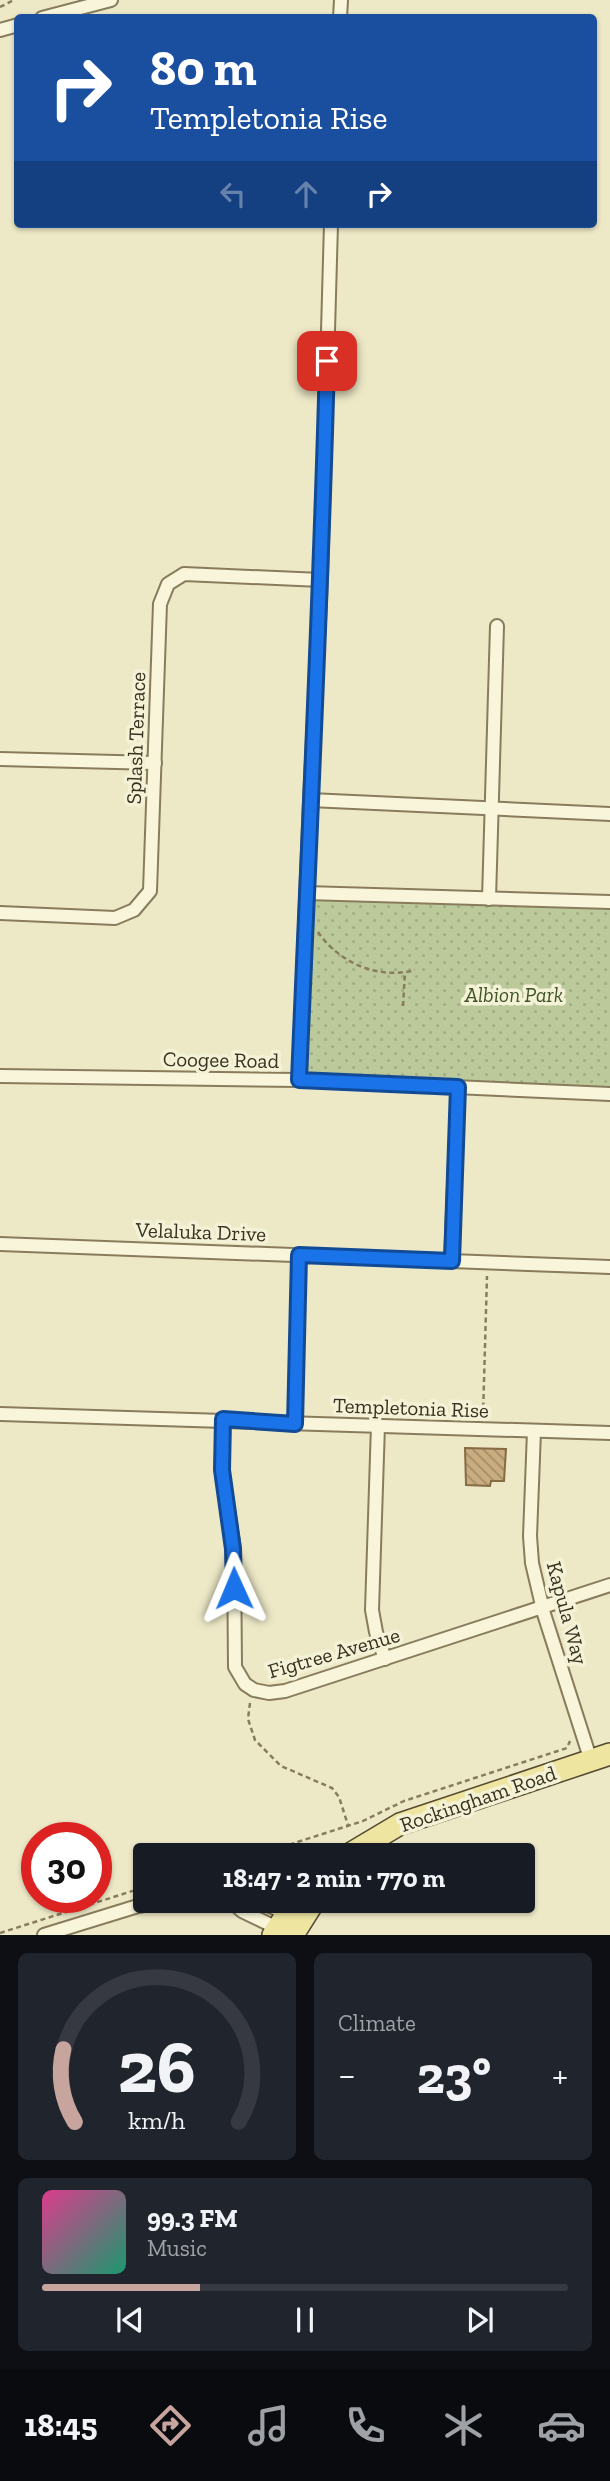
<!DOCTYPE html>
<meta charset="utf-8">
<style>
:root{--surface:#171b24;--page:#20242c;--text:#f1f3f6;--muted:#9ea1a6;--line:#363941;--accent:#c7a49d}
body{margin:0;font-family:"Zilla Slab",serif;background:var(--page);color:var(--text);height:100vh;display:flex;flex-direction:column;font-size:26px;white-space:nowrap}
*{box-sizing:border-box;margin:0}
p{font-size:23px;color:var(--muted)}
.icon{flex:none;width:38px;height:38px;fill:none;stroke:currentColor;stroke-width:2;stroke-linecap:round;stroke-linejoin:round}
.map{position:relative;height:1935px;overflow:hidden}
.details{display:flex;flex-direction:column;gap:18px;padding:18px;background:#0d0f14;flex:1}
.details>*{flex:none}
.hud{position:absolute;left:14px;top:14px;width:583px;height:214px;border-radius:7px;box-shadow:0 2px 5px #0004;background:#1a4fa0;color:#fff;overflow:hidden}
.speed{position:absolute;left:21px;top:1822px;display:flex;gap:14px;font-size:35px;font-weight:700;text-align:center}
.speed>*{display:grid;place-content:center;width:91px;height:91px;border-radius:50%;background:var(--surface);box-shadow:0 2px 5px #0004;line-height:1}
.speed .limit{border:10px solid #d22;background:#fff;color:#111}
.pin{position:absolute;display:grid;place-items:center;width:60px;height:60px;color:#fff;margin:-30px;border-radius:14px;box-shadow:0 4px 10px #0006}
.me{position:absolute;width:77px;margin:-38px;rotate:359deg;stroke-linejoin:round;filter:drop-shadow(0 0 5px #0008)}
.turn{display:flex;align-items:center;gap:24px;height:147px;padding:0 21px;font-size:32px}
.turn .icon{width:91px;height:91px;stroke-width:2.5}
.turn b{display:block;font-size:49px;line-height:60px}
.lanes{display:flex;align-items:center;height:66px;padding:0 21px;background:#0003;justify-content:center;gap:35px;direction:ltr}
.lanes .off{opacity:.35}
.big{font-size:52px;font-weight:800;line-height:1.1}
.details .card{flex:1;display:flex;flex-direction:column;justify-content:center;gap:10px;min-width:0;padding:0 24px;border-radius:10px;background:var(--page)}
.details .dial{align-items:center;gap:0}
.dial svg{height:182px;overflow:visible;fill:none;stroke:var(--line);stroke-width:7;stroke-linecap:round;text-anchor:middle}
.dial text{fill:var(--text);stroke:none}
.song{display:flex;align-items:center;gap:21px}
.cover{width:84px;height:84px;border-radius:10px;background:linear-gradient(135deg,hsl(330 70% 55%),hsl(160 70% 35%))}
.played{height:7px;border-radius:4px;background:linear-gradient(90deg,var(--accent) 30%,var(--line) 30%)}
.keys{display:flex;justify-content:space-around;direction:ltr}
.heat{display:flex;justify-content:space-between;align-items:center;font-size:38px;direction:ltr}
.details .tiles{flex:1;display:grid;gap:18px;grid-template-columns:1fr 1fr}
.card:last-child{grid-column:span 2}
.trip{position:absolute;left:133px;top:1843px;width:402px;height:70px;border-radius:7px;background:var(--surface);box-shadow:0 2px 5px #0004;font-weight:800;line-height:70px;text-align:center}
.dock{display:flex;height:112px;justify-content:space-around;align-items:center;background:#090b0e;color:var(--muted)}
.dock .icon{width:49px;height:49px}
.dock .current{color:var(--accent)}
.dock b{font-size:32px;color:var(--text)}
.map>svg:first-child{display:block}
</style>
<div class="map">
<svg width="610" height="1935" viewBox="0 0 610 1935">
<defs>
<pattern id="park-dots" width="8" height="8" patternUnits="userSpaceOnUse" patternTransform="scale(1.75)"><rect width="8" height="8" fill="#bcca9b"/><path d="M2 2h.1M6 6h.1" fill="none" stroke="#a2ae85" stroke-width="1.8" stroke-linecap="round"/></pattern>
<pattern id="building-back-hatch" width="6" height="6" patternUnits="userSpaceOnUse" patternTransform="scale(1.75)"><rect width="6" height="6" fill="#c9ac7f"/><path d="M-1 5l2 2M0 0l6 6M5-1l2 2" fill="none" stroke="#a48d68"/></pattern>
</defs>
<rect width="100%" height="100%" fill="#ede9c7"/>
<!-- park -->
<path fill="url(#park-dots)" d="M306,893L610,902V1094L299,1080Z"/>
<!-- building -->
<path fill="url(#building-back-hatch)" stroke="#866b44" stroke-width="2" d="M465,1448L506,1449L504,1481H491L490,1486L466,1485Z"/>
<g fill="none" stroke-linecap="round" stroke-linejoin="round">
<defs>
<g id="minor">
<path d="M42,18L111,0"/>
<path d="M340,18L341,0"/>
<path d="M0,30L18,25"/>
<path d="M0,759L155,763"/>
<path d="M310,800L610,814"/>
<path d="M306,893L610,902"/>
<path d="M489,899L497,626"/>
<path d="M0,913L115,918L134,910L150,891L160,604L168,584L184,574L321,580"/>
<path d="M0,1076L299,1080L610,1094"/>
<path d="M299,1080L310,800L321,580L331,224"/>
<path d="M0,1244L610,1267"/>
<path d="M451,1261L458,1087"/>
<path d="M0,1414L610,1433"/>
<path d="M223,1419L222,1470L234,1549L235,1667L245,1684L254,1690L269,1693L285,1691L610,1585"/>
<path d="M295,1424L299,1255"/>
<path d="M378,1425L372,1610L376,1632L385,1659"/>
<path d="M534,1431L530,1536L532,1563L544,1614L591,1761"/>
<path d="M229,1900L242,1911L283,1931"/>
<path d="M257,1900L292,1916"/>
<path d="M44,1935L138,1906L173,1900"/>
</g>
<g id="primary">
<path d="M348,1855L400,1824L610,1754"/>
<path d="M273,1935L296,1900"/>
<path d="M293,1935L315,1900"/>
</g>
</defs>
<!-- minor casing -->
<use href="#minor" stroke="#887c5d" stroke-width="16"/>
<!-- primary casing -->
<use href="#primary" stroke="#564931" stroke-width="24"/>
<!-- path -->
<g stroke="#887c5d" stroke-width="2.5" stroke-dasharray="5 3.5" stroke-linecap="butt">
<path d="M0,7L14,0"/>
<path d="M318,932C339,963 379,980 415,970"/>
<path d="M403,1006L405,972"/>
<path d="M483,1416L487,1276"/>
<path d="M250,1703L248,1719L255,1740L281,1766L332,1788L339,1797L348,1825"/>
<path d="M257,1855L363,1821L404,1801L567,1748L570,1741"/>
<path d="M0,1933L145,1887"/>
</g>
<!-- minor -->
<use href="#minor" stroke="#f8f5da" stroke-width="12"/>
<!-- primary -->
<use href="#primary" stroke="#eee5a1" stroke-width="21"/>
</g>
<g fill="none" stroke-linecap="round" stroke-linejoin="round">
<defs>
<path id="route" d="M234,1588L233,1549L222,1470L223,1419L295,1424L299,1255L452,1261L458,1087L299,1080C309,840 321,601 327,361"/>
</defs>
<!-- route casing -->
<use href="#route" stroke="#114b97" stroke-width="18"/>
<!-- route -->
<use href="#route" stroke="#1a73e8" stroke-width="12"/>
</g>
<g text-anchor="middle" stroke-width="7" stroke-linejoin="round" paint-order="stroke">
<!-- street labels -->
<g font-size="21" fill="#393120" stroke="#f4f2d6">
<text transform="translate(136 738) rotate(-88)" y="7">Splash Terrace</text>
<text transform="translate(221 1060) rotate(1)" y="7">Coogee Road</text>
<text transform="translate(201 1232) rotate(2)" y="7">Velaluka Drive</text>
<text transform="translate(411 1408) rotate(2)" y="7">Templetonia Rise</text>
<text transform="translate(567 1613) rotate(75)" y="7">Kapula Way</text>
<text transform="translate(334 1653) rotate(-16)" y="7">Figtree Avenue</text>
<text transform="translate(478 1799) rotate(-19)" y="7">Rockingham Road</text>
</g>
<!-- park labels -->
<g font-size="21" font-style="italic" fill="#405428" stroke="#f4f2d6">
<text x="514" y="1002">Albion Park</text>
</g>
</g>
</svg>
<div class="speed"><div class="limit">30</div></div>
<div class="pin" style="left:327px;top:361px;background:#d93025"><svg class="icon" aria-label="arrive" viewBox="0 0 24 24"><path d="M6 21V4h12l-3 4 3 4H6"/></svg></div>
<svg class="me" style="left:234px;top:1588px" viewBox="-20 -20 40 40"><path d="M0-17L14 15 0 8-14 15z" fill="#1a73e8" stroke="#fff" stroke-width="4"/></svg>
<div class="trip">18:47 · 2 min · 770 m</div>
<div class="hud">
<div class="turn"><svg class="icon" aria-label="right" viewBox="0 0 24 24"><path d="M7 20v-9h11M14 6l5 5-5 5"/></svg><div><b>80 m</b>Templetonia Rise</div></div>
<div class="lanes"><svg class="icon off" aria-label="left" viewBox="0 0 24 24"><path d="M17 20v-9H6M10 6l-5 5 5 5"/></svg><svg class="icon off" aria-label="ahead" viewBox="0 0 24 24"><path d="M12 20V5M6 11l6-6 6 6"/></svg><svg class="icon" aria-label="right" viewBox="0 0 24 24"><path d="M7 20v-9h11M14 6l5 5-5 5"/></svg></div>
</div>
</div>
<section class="details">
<div class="tiles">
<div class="card dial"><svg viewBox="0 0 100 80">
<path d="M14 69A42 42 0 1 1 86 69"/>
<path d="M14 69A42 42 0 0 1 9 37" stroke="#c7a49d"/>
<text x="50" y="56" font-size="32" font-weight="700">26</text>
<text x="50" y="72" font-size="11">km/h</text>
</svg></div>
<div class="card"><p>Climate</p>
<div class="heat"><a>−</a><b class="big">23°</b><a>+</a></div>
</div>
<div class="card">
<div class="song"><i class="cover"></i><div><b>99.3 FM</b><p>Music</p></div></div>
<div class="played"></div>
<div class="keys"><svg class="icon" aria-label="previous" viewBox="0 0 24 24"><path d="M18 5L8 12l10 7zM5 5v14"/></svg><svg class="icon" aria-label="pause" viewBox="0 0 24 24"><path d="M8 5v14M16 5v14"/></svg><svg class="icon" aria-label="next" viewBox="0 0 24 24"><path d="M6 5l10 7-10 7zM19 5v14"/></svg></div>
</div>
</div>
</section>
<nav class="dock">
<b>18:45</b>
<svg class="icon current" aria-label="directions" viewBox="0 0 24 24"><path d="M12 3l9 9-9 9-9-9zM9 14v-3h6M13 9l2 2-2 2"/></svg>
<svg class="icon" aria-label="music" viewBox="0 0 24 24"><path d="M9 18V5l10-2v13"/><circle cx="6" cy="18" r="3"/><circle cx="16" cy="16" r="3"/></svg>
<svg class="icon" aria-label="phone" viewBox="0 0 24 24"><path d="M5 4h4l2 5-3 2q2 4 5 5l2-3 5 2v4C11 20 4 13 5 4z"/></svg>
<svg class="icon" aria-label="climate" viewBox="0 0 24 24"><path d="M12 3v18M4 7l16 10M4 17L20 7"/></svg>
<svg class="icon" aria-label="car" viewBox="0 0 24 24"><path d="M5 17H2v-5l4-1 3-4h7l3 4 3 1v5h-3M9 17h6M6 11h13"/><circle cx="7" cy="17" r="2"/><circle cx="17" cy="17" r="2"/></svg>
</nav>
